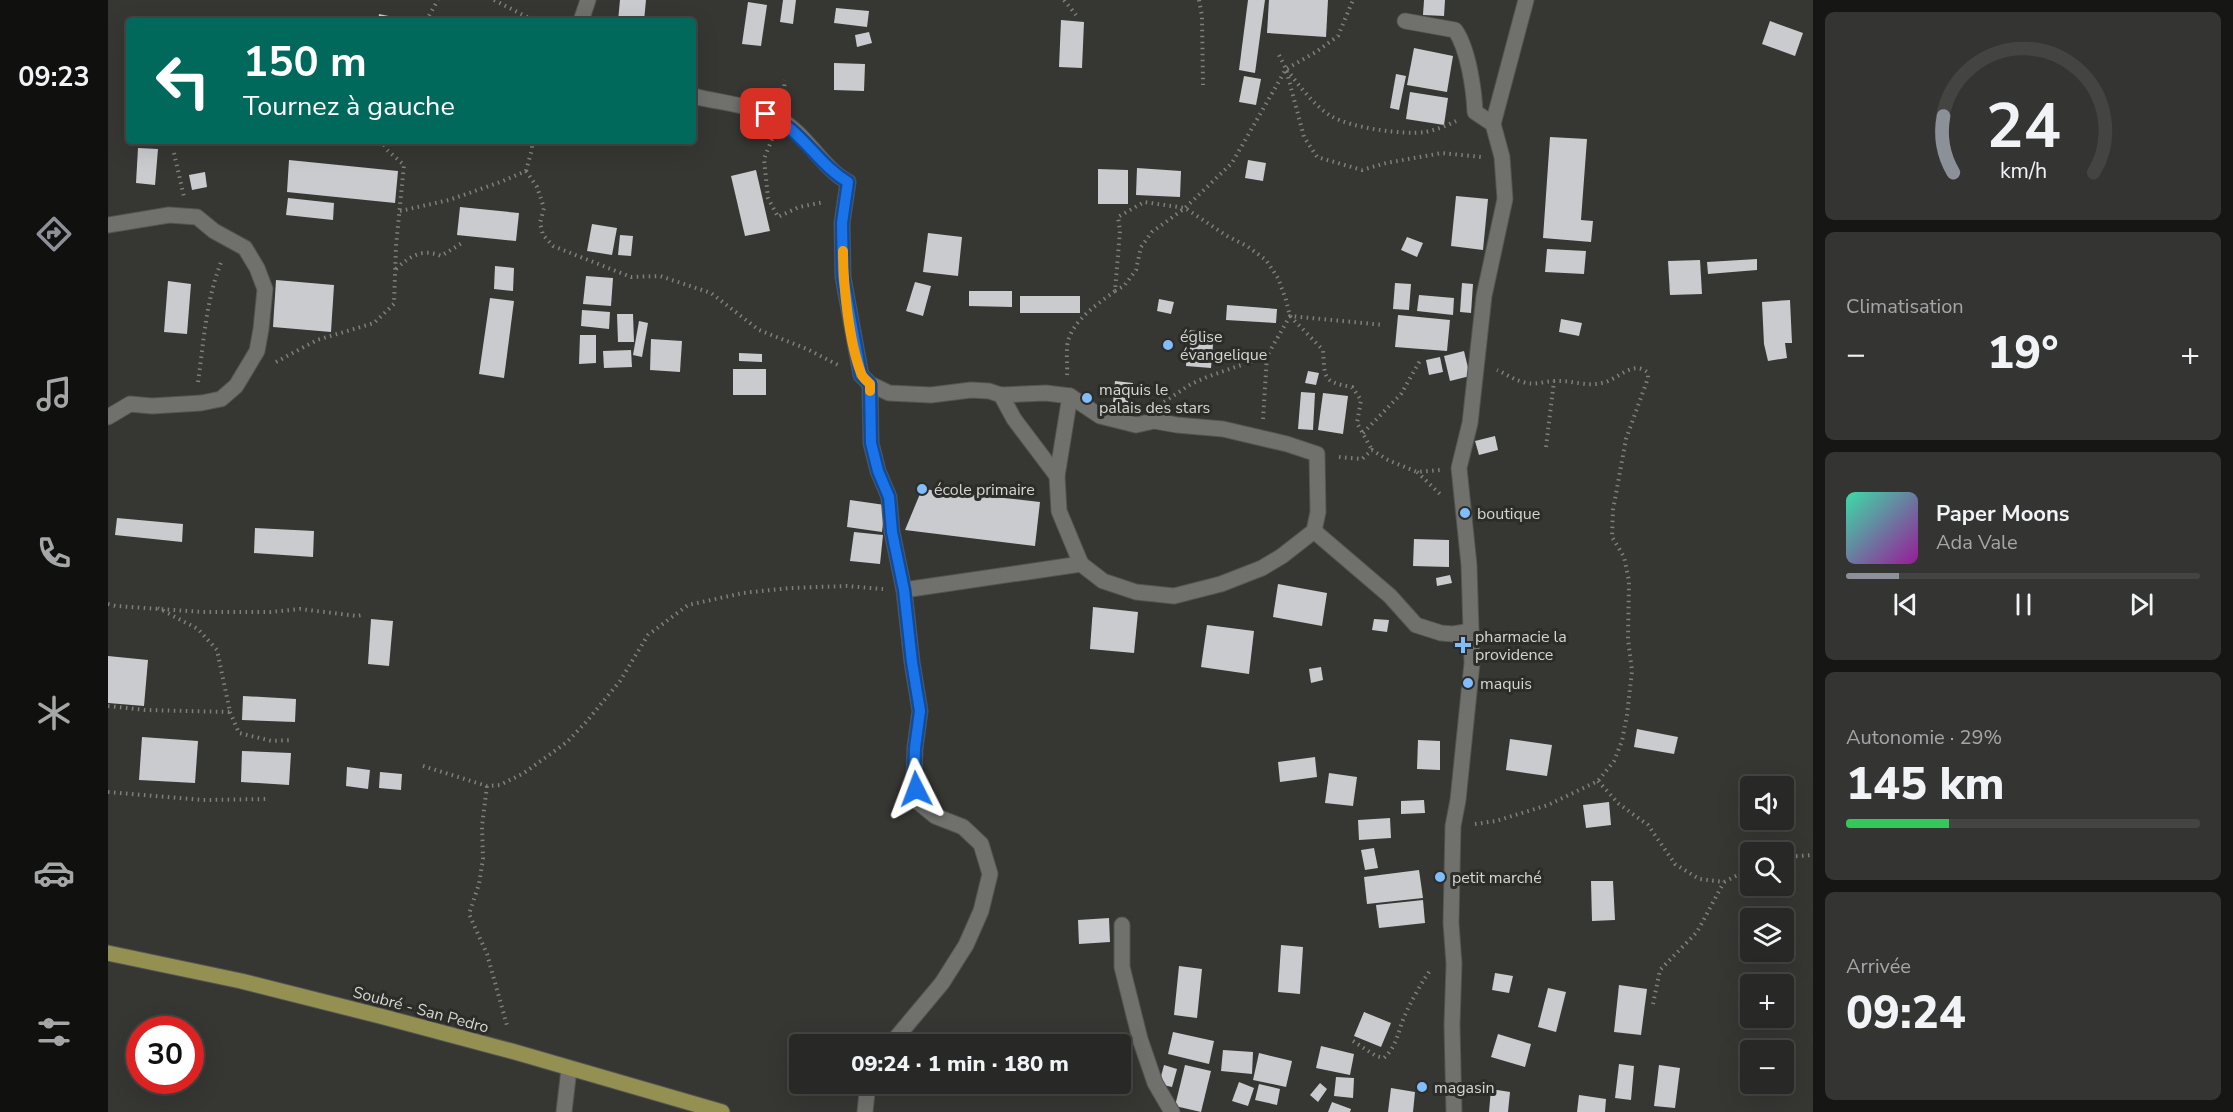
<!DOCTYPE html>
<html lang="fr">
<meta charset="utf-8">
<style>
:root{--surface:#282826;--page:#343432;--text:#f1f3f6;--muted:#a5a6a7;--line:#444443;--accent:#8c9099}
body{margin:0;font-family:"Nunito Sans",sans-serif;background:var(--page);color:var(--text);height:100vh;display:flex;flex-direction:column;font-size:22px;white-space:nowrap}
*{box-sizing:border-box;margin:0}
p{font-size:20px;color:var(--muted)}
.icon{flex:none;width:33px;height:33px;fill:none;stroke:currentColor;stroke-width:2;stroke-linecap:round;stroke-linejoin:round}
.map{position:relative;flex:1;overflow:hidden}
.side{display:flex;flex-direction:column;gap:12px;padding:12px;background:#161615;width:420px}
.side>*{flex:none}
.top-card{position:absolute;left:18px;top:18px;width:570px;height:126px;border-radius:6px;box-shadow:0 6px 24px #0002,0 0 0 2px var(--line);background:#00695c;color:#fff;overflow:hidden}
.tools{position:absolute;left:1632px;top:776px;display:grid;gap:12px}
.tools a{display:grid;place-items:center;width:54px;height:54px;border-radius:6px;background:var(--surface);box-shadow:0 6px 24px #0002,0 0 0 2px var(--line);font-size:30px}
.speed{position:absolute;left:18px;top:1016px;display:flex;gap:12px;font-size:30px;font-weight:700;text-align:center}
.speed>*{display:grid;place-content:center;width:78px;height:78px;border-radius:50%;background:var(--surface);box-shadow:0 6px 24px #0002,0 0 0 2px var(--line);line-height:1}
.speed .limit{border:9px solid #d22;background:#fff;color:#111}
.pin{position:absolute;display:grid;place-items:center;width:51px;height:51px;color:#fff;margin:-26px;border-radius:12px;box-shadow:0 3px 9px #0006}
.me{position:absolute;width:66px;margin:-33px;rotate:357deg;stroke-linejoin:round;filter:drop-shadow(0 0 4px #0008)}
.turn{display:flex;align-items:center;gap:21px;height:126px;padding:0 18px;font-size:27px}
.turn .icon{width:78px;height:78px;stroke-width:2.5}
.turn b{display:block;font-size:42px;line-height:51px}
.big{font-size:45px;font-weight:800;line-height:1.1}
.side .widget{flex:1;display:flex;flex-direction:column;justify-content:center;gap:9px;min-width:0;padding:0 21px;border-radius:9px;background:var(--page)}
.side .dial{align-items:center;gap:0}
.dial svg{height:156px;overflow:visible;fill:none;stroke:var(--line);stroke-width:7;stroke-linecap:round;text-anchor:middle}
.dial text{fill:var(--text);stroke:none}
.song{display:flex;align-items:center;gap:18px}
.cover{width:72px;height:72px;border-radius:9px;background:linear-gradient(135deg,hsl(160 70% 55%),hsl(300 70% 35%))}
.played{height:6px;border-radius:3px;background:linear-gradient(90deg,var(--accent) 15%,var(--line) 15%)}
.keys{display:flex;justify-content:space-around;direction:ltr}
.heat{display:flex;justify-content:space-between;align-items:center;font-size:33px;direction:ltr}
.charge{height:9px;border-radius:4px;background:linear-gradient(90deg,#34c759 29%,var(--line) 0)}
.trip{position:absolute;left:681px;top:1034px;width:342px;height:60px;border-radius:6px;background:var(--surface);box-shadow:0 6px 24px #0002,0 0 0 2px var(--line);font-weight:800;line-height:60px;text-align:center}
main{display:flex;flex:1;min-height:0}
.menu{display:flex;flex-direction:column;width:108px;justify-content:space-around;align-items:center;background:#10100f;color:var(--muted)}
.menu .icon{width:42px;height:42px}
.menu .current{color:var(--accent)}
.menu b{font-size:27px;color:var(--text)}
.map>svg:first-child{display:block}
</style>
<main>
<nav class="menu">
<b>09:23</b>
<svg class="icon current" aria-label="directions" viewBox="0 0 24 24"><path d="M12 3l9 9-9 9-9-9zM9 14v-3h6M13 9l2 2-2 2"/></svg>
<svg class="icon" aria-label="music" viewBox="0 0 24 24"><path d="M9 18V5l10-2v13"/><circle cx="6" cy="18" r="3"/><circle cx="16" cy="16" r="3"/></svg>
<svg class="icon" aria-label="phone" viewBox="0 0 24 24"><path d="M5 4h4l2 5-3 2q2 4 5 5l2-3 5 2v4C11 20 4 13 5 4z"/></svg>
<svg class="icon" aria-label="climate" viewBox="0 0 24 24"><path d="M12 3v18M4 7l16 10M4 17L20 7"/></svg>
<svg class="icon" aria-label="car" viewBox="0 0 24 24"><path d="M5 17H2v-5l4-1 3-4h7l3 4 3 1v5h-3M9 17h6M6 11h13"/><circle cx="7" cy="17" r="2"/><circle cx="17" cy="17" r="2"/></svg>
<svg class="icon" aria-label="filters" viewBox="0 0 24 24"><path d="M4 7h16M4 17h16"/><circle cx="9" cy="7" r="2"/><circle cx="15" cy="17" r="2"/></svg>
</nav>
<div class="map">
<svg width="1705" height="1112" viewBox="0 0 1705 1112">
<rect width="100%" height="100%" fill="#363633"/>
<!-- building -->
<g fill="#c9cbce">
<path d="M512,0H538L536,21H510Z"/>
<path d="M675,0H688L685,24L672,22Z"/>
<path d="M1140,0H1157L1147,73L1131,70Z"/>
<path d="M1161,0H1220L1218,37L1159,33Z"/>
<path d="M1316,0H1337L1336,16L1315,15Z"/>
<path d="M640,2L659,5L653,46L634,44Z"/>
<path d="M728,8L761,11L759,27L726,23Z"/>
<path d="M271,14L295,19V21H270Z"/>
<path d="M953,20L976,22L974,68L951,67Z"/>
<path d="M1662,21L1695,33L1687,56L1654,44Z"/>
<path d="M761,32L764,43L749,47L747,35Z"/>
<path d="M1306,48L1345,56L1339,92L1299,85Z"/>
<path d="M726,63L757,64L756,91L726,90Z"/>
<path d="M1288,74L1298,76L1291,110L1282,108Z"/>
<path d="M1136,76L1153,79L1148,105L1131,102Z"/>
<path d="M1302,92L1340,98L1336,125L1298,119Z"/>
<path d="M1442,137L1479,139L1473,220L1485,221L1483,242L1435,238Z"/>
<path d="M30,148L50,149L47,185L28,183Z"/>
<path d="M181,160L290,171L287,203L179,192Z"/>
<path d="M1140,160L1158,163L1155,181L1137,178Z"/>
<path d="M1029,168L1073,171L1072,197L1028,195Z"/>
<path d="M990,169L1020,170V204H990Z"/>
<path d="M648,170L662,231L637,236L623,176Z"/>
<path d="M97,172L99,187L84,190L81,175Z"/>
<path d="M1348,196L1380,199L1375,250L1343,246Z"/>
<path d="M180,198L226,203L225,220L178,215Z"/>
<path d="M352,207L411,213L408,241L349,235Z"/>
<path d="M484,224L509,228L504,255L479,251Z"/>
<path d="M820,233L854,237L850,276L815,272Z"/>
<path d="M512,235L525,236L523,256L510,255Z"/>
<path d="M1299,237L1315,243L1309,257L1293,250Z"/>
<path d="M1439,249L1478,251L1476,274L1437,272Z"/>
<path d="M1649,259V270L1600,274L1599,262Z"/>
<path d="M1592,260L1594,294L1562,295L1560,261Z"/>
<path d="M387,266L406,268L405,291L386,289Z"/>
<path d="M478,276L505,278L503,306L475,304Z"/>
<path d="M168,280L226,285L223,332L165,327Z"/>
<path d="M60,281L83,284L79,334L56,332Z"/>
<path d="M807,282L823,286L815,316L798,311Z"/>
<path d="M1287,283L1303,284L1301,310L1285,309Z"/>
<path d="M1354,283L1365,284L1363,313L1352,312Z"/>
<path d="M861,291H904V307L861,306Z"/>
<path d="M1311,295L1346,298L1345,315L1309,311Z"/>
<rect x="912" y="296" width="60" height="17"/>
<path d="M382,298L406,301L396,378L371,374Z"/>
<path d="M1051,299L1066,302L1063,314L1049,311Z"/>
<path d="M1682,300L1684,343H1677L1679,358L1660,361L1656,344L1654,302Z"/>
<path d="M1119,305L1169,309L1168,323L1118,320Z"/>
<path d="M474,310L502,312L501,329L473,326Z"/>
<path d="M509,314H525L526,342H510Z"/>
<path d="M1290,315L1342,320L1339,351L1287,347Z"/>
<path d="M1453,319L1474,323L1471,336L1451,332Z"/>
<path d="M531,321L540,323L534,357L525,355Z"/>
<path d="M1080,330L1106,333L1103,368L1078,366Z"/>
<path d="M472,335H488V363L471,364Z"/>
<path d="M543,339L574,341L572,372L542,370Z"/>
<path d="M523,350L524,367L496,368L495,351Z"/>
<path d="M1356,351L1362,376L1342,381L1336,356Z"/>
<path d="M631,353L654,354V362L631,361Z"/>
<path d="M1332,357L1335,372L1321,375L1318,360Z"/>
<rect x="625" y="369" width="33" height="26"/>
<path d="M1200,371L1211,373L1208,385L1197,383Z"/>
<path d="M1007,381L1025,383L1023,404L1005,402Z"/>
<path d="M1193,392L1207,393L1205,430L1190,429Z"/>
<path d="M1215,393L1240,396L1235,434L1210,430Z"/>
<path d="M1006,406L1023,408L1022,417L1005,416Z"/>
<path d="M1387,436L1390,450L1371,455L1367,441Z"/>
<path d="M814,489L932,502L927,546L797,530Z"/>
<path d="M742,500L777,505L774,532L739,527Z"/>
<path d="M9,518L75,524L74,542L7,535Z"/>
<path d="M147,528L206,531L205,557L146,553Z"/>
<path d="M746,532L775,535L772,564L742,561Z"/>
<path d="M1306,539L1341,540V567L1305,566Z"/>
<path d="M1342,575L1344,583L1329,586L1328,578Z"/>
<path d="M1170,584L1219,593L1214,626L1165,617Z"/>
<path d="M985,607L1030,612L1026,653L982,649Z"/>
<path d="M263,619L285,621L281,666L260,664Z"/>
<path d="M1266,619L1281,620L1279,632L1264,630Z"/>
<path d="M1099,625L1146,631L1141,674L1093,667Z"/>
<path d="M0,656L40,660L36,706L0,703Z"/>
<path d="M1213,667L1215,680L1203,683L1201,669Z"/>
<path d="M135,696L188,699L187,722L134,720Z"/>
<path d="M1529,729L1570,737L1566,754L1526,747Z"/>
<path d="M34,737L90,741L87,783L31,780Z"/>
<path d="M1402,739L1444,745L1439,776L1398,770Z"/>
<path d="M1310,740L1332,741V770L1309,769Z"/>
<path d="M134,751L183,753L181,785L133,782Z"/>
<path d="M1207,757L1209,777L1172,782L1170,762Z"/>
<path d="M239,767L262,770L260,789L238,786Z"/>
<path d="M272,772L294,774L293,790L271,788Z"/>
<path d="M1221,773L1249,777L1245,806L1217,803Z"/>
<path d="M1316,800L1317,813L1293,814V801Z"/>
<path d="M1501,802L1503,825L1478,828L1475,805Z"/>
<path d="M1282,818L1283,838L1251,840L1250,820Z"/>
<path d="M1266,848L1270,868L1257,870L1253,850Z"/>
<path d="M1311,870L1315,898L1259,904L1256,877Z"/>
<path d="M1483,881H1505L1507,920L1484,921Z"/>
<path d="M1315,900L1317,923L1271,928L1268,905Z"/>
<path d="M1001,918L1002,942L971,944L970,920Z"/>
<path d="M1173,945L1195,947L1192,994L1170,992Z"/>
<path d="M1071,966L1094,969L1089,1018L1066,1015Z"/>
<path d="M1387,973L1405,976L1401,993L1384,990Z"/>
<path d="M1511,985L1539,989L1533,1035L1506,1032Z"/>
<path d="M1440,988L1458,992L1448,1032L1430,1027Z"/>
<path d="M1256,1012L1283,1023L1273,1047L1246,1036Z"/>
<path d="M1065,1032L1106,1041L1101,1064L1060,1054Z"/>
<path d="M1390,1034L1423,1044L1417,1067L1383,1057Z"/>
<path d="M1213,1046L1246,1054L1242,1075L1208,1068Z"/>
<path d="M1115,1050L1145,1052L1144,1074L1113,1071Z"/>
<path d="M1151,1053L1184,1061L1178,1087L1145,1080Z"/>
<path d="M1511,1064L1526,1066L1523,1100L1507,1098Z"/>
<path d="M1056,1065L1069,1069L1064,1087L1051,1084Z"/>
<path d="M1077,1065L1103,1071L1093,1112L1067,1106Z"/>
<path d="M1551,1065L1572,1068L1567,1108L1546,1106Z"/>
<path d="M1228,1077L1246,1078L1245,1098L1226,1096Z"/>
<path d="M1131,1082L1146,1088L1140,1106L1124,1101Z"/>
<path d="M1212,1083L1219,1089L1210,1102L1202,1095Z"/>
<path d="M1151,1084L1172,1089L1169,1105L1147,1100Z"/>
<path d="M1283,1088L1307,1092L1305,1112H1280Z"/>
<path d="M1383,1089L1402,1092L1400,1112H1381Z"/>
<path d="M1471,1095L1498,1099L1497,1112H1469Z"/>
<path d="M1224,1102L1243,1109L1242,1112H1220Z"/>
</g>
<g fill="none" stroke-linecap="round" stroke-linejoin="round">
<defs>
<g id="minor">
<path d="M473,21L480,0"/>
<path d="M1297,21L1347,30C1360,48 1366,89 1367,112L1385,124"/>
<path d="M585,96C613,103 645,105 671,119C699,134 713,167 740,182L734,223L735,277L753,375L762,384L781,393L823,395L863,390L881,391L893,395L938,393L962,396L992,416L1028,425L1046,421L1069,425L1115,429L1179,444L1209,454L1210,512L1206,531L1174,556L1154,568L1113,584L1066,596L1028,592L995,581L973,564"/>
<path d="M0,225L61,215L89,217L106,231L137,248L149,268L157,289L153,329L149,351L128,386L113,399L93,403L44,406L22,404L0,417"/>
<path d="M762,384L763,443L770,471L781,497L784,532L796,590L804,662L812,711L807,748L806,776L810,802L827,816L855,827L873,844L882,874L873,911L858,945L834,983L783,1044"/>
<path d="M893,395L906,419L949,476"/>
<path d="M1206,531L1282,596L1308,625L1333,633L1345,634L1363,631"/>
<path d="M796,590L973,564L951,511L949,476L962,396"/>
<path d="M1014,925V967L1032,1039L1047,1083L1064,1112"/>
<path d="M456,1112L461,1069"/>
<path d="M757,1112L760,1083"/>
<path d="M1346,1112L1344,1025L1346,964L1343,923L1345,826L1350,800L1364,663L1361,565L1351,468L1362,423L1376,296L1397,199L1394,157L1385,124L1418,0"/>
</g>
<path id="primary" d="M0,953L133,981L272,1016L407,1052L614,1112"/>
</defs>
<!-- minor casing -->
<use href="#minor" stroke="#545452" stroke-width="17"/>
<!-- primary casing -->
<use href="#primary" stroke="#545452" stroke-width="17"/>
<!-- path -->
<g stroke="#7f7f7c" stroke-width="4" stroke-dasharray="1.5 4.5" stroke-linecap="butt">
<path d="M386,0L427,21"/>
<path d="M956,0L968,15"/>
<path d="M1091,0L1094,16L1095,85"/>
<path d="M318,21L330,0"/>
<path d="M1171,55L1178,69L1196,137L1209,157L1254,170L1278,163L1334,153L1373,157"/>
<path d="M1179,70C1192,86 1205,105 1223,116C1243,128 1295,135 1317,132C1328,130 1338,126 1348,121"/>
<path d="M675,98L677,80"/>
<path d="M664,139L656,159L660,198L670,217L691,207L716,202"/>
<path d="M66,153L76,197"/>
<path d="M418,171L429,187L436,208L432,223L435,235L445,246L523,277L552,276L603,293L651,330L699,349L730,365"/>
<path d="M418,171L424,149V141"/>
<path d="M292,211L341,200L395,181L418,171"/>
<path d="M288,269C302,256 314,248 333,256L354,243"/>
<path d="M1007,291L1016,286L1028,270L1033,247L1044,232L1077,208L1124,163L1178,69L1208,52L1230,36L1245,0"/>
<path d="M168,362L209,340L266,323L286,304L288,246L296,165L279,150L274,141"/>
<path d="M959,375C960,364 957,348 961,338C968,318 991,303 1007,291L1012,231L1010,217L1036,202L1077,208L1119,236L1139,246L1158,260L1170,278L1178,300L1182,316L1215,350C1217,378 1214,382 1244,387L1253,400L1249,423L1264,450"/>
<path d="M90,382C96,340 98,299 114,260"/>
<path d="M1056,402L1083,384L1099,377L1159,356"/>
<path d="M1155,419L1159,356L1182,316L1276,325"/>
<path d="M1255,433L1293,394L1313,359"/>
<path d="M1438,447L1446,381"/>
<path d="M1231,457L1254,459L1264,450L1280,460L1309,472L1332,470"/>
<path d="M1309,472L1332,494"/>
<path d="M0,604L8,606L95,612H163L192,609L249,616L254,615"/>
<path d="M0,706L37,710L122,712L109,650L90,629L50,608"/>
<path d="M122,712L131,733L164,741L185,740"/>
<path d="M315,766L379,786L392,785L416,773L459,742L479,721L512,681L540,635L580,605L635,593L682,588L738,586L775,589"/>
<path d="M1490,781L1511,804L1540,825L1567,864L1591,879L1616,882L1642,869"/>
<path d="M379,786L374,826L375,859L371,884L361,914L379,954L400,1029"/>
<path d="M0,792L95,800L161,799"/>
<path d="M1367,824L1388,821L1440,805L1490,781L1506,761L1514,741L1519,715L1524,671L1520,639L1521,581L1516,557L1504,537L1505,510L1518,439L1540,378V373C1525,359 1510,380 1494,383C1479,387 1463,380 1447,381C1436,381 1427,386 1415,382C1406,380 1398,374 1389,370"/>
<path d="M1676,857L1705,855"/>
<path d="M1545,1004L1552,970L1589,932L1616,882"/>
<path d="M1245,1041L1268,1056L1276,1058C1290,1045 1290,1030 1297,1015C1302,1003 1315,980 1323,969"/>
</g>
<!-- minor -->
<use href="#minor" stroke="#70706d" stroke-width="15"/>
<!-- primary -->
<use href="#primary" stroke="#939052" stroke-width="15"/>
</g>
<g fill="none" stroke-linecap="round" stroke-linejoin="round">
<defs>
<path id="route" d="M658,114C693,128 709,164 740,182L734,223L735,277L753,375L762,384L763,443L770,471L781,497L784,532L796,590L804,662L812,711L807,748L806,776L808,789"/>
</defs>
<!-- route casing -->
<use href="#route" stroke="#114b97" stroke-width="15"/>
<!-- route -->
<use href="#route" stroke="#1a73e8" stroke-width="10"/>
<!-- slow -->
<path stroke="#f59e0b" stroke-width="10" d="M735,251C735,284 741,342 753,373C754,377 758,380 762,384V391"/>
</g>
<!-- markers -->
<g fill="#80bdfa" stroke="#2c2c29" stroke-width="2">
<circle cx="1060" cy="345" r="6"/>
<circle cx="979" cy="398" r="6"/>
<circle cx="814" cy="489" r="6"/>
<circle cx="1357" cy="513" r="6"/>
<path d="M1352 636h6v6h6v6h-6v6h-6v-6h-6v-6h6z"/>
<circle cx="1360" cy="683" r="6"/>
<circle cx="1332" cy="877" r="6"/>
<circle cx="1314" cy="1087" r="6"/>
</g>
<g text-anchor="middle" stroke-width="6" stroke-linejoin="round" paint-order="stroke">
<!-- poi labels -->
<g font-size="16" fill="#d5d5d3" stroke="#2c2c29" text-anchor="start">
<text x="1072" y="342">église<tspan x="1072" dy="18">évangelique</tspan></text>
<text x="991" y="395">maquis le<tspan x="991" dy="18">palais des stars</tspan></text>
<text x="826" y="495">école primaire</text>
<text x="1369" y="519">boutique</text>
<text x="1367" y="642">pharmacie la<tspan x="1367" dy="18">providence</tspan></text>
<text x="1372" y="689">maquis</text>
<text x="1344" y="883">petit marché</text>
<text x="1326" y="1093">magasin</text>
</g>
<!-- street labels -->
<g font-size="16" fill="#d5d5d3" stroke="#2c2c29">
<text transform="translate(313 1009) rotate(15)" y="6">Soubré - San Pedro</text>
</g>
</g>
</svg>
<div class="tools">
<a><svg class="icon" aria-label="sound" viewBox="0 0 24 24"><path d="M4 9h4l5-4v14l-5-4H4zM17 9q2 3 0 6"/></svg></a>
<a><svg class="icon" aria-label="search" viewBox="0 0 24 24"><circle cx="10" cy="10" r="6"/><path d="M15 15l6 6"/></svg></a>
<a><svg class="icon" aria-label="layers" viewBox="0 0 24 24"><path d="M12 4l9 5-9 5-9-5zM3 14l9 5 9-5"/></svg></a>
<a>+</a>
<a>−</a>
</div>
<div class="speed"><div class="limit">30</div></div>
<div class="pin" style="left:658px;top:114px;background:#d93025"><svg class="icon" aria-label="arrive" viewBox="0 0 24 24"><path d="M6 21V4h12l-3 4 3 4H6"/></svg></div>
<svg class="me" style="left:808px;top:789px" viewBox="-20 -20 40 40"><path d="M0-17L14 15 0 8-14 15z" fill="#1a73e8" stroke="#fff" stroke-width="4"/></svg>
<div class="trip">09:24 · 1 min · 180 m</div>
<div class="top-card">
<div class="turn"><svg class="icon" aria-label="left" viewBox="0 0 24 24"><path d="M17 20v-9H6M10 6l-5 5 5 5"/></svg><div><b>150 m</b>Tournez à gauche</div></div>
</div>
</div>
<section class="side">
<div class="widget dial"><svg viewBox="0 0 100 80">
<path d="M14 69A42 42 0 1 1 86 69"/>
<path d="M14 69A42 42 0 0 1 9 40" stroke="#8c9099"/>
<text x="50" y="56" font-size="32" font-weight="700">24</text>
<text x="50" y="72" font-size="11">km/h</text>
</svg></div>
<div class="widget"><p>Climatisation</p>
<div class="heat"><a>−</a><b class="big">19°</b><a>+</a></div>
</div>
<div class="widget">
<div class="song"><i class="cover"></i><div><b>Paper Moons</b><p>Ada Vale</p></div></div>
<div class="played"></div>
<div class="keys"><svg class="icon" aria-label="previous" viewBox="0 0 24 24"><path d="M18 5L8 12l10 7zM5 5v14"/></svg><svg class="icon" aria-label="pause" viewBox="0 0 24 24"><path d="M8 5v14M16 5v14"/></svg><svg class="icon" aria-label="next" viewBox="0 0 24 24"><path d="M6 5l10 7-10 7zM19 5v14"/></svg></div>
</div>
<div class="widget"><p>Autonomie · 29%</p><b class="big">145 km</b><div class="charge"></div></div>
<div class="widget"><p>Arrivée</p><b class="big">09:24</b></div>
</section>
</main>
